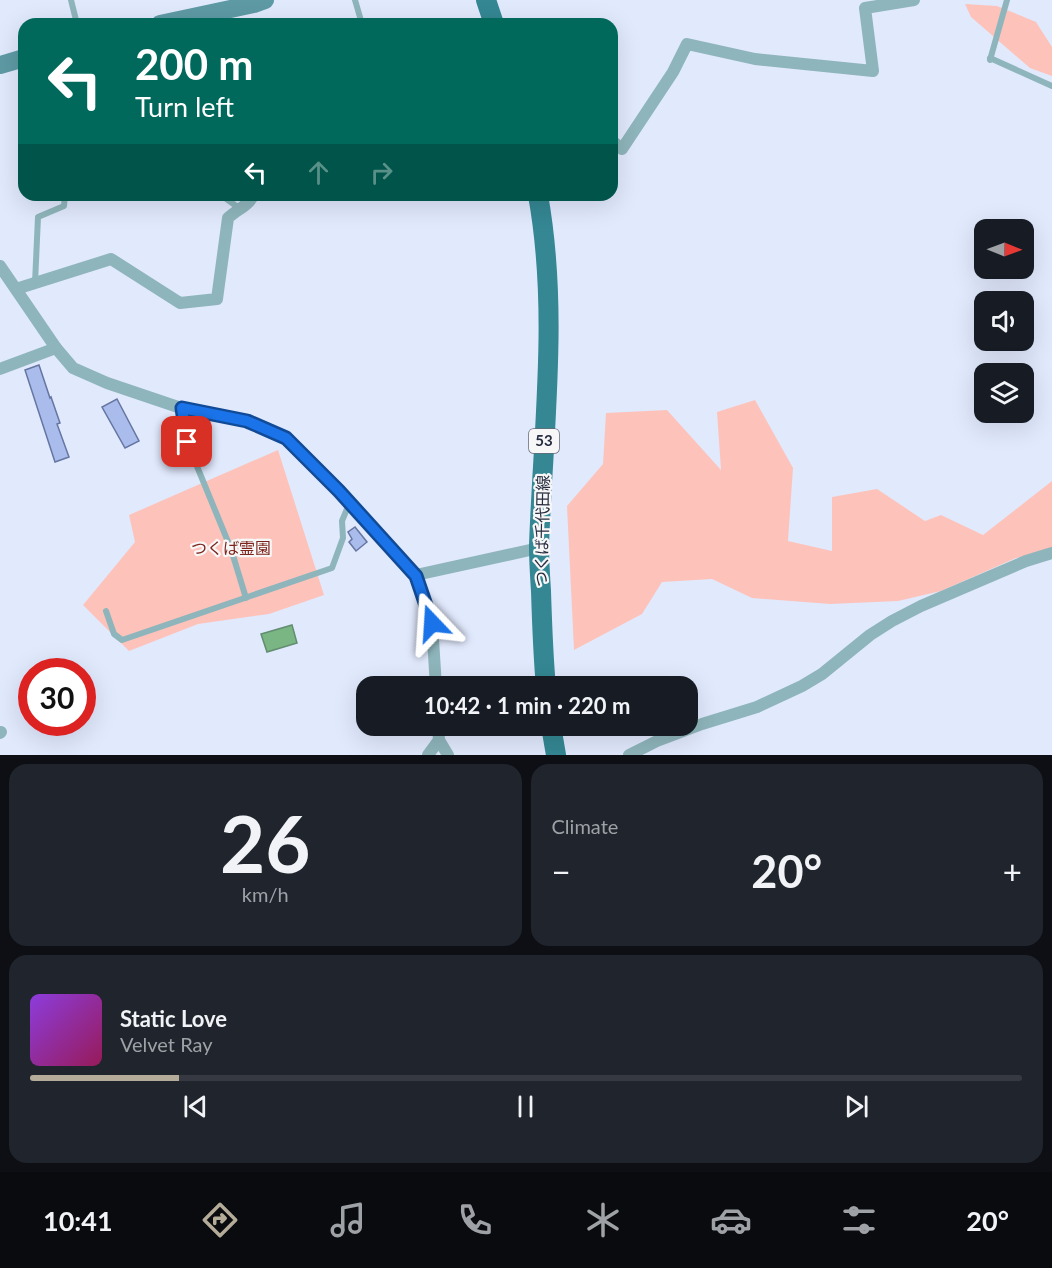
<!DOCTYPE html>
<meta charset="utf-8">
<style>
:root{--surface:#171b24;--page:#20242c;--text:#f1f3f6;--muted:#9ea1a6;--line:#363941;--accent:#b4ac98}
body{margin:0;font-family:Lato,"Noto Sans JP",sans-serif;background:var(--page);color:var(--text);height:100vh;display:flex;flex-direction:column;font-size:22px;white-space:nowrap}
*{box-sizing:border-box;margin:0}
p{font-size:20px;color:var(--muted)}
.icon{flex:none;width:33px;height:33px;fill:none;stroke:currentColor;stroke-width:2;stroke-linecap:round;stroke-linejoin:round}
.map{position:relative;height:755px;overflow:hidden}
.side{display:flex;flex-direction:column;gap:9px;padding:9px;background:#0d0f14;flex:1}
.side>*{flex:none}
.guide{position:absolute;left:18px;top:18px;width:600px;height:183px;border-radius:18px;box-shadow:0 6px 24px #0002;background:#00695c;color:#fff;overflow:hidden}
.needle{width:39px;rotate:91deg}
.buttons{position:absolute;left:974px;top:219px;display:grid;gap:12px}
.buttons a{display:grid;place-items:center;width:60px;height:60px;border-radius:12px;background:var(--surface);box-shadow:0 6px 24px #0002;font-size:30px}
.speed{position:absolute;left:18px;top:658px;display:flex;gap:12px;font-size:30px;font-weight:700;text-align:center}
.speed>*{display:grid;place-content:center;width:78px;height:78px;border-radius:50%;background:var(--surface);box-shadow:0 6px 24px #0002;line-height:1}
.speed .limit{border:9px solid #d22;background:#fff;color:#111}
.pin{position:absolute;display:grid;place-items:center;width:51px;height:51px;color:#fff;margin:-26px;border-radius:12px;box-shadow:0 3px 9px #0006}
.me{position:absolute;width:66px;margin:-33px;rotate:340deg;stroke-linejoin:round;filter:drop-shadow(0 0 4px #0008)}
.turn{display:flex;align-items:center;gap:21px;height:126px;padding:0 18px;font-size:27px}
.turn .icon{width:78px;height:78px;stroke-width:2.5}
.turn b{display:block;font-size:42px;line-height:51px}
.lanes{display:flex;align-items:center;height:57px;padding:0 18px;background:#0003;justify-content:center;gap:30px;direction:ltr}
.lanes .off{opacity:.35}
.big{font-size:45px;font-weight:700;line-height:1.1}
.side .card{flex:1;display:flex;flex-direction:column;justify-content:center;gap:9px;min-width:0;padding:0 21px;border-radius:18px;background:var(--page)}
.side .dial{align-items:center;gap:0}
.dial b{font-size:78px;line-height:1}
.song{display:flex;align-items:center;gap:18px}
.cover{width:72px;height:72px;border-radius:9px;background:linear-gradient(135deg,hsl(270 70% 55%),hsl(330 70% 35%))}
.played{height:6px;border-radius:3px;background:linear-gradient(90deg,var(--accent) 15%,var(--line) 15%)}
.keys{display:flex;justify-content:space-around;direction:ltr}
.heat{display:flex;justify-content:space-between;align-items:center;font-size:33px;direction:ltr}
.side .tiles{flex:1;display:grid;gap:9px;grid-template-columns:1fr 1fr}
.card:last-child{grid-column:span 2}
.trip{position:absolute;left:356px;top:676px;width:342px;height:60px;border-radius:18px;background:var(--surface);box-shadow:0 6px 24px #0002;font-weight:700;line-height:60px;text-align:center}
.tab-bar{display:flex;height:96px;justify-content:space-around;align-items:center;background:#090b0e;color:var(--muted)}
.tab-bar .icon{width:42px;height:42px}
.tab-bar .active{color:var(--accent)}
.tab-bar b{font-size:27px;color:var(--text)}
.map>svg:first-child{display:block}
</style>
<div class="map">
<svg width="1052" height="755" viewBox="0 0 1052 755">
<rect width="100%" height="100%" fill="#e1e9fd"/>
<!-- green -->
<g fill="#fdc3ba">
<path d="M965,4L997,6L1036,22L1052,47V76L1030,68L971,17Z"/>
<path d="M755,400L793,468L788,541L832,551V497L877,489L925,521L941,515L983,535L1052,481V551L1016,558L941,591L898,601L830,604L752,598L712,579L662,582L642,614L574,650L567,506L603,464L606,413L667,410L721,470L717,412Z"/>
<path d="M278,450L324,595L269,614L198,624L129,651L83,605L135,542L129,515Z"/>
</g>
<!-- water -->
<path fill="#7ab684" stroke="#618d70" stroke-width="1.5" d="M292,625L297,643L267,652L261,634Z"/>
<!-- building -->
<g fill="#aabcec" stroke="#6676a2" stroke-width="1.5">
<path d="M39,365L50,398L51,397L60,423L57,424L69,457L55,462L25,370Z"/>
<path d="M117,399L139,441L125,448L102,407Z"/>
<path d="M176,421L181,442L169,445L164,424Z"/>
<path d="M355,527L367,542L356,551L349,542L352,539L348,532Z"/>
</g>
<g fill="none" stroke-linecap="round" stroke-linejoin="round">
<!-- service -->
<g stroke="#8eb5bb" stroke-width="6">
<path d="M71,0L77,24"/>
<path d="M355,0L362,24"/>
<path d="M990,58L1052,86"/>
<path d="M990,60L1007,0"/>
<path d="M221,195L239,208"/>
<path d="M35,283L38,217L64,206L65,195"/>
<path d="M182,409L187,442L231,549L246,598"/>
<path d="M106,611L114,634L122,640L332,568L343,538L342,521L349,504"/>
</g>
<!-- minor -->
<g stroke="#8eb5bb" stroke-width="12">
<path d="M612,141L622,149L673,72L687,44L755,59L873,71L865,8L914,0"/>
<path d="M0,266L56,348L73,368L107,383L181,408L247,421L286,438L339,491L416,575L432,623L436,687"/>
<path d="M16,289L111,259L180,303L217,299L228,218C236,210 250,205 253,195"/>
<path d="M0,369L56,348"/>
<path d="M416,575L539,548"/>
<path d="M438,726L439,740L448,755"/>
<path d="M0,733L1,732"/>
<path d="M428,755L439,740"/>
<path d="M629,755L657,741L702,724L757,707L802,686L822,674L870,635L892,621L921,606L1026,561L1052,553"/>
</g>
<!-- secondary -->
<g stroke="#5e9aa4" stroke-width="18">
<path d="M160,24L254,4L265,0"/>
<path d="M0,65L24,58"/>
</g>
<!-- primary -->
<g stroke="#348793" stroke-width="20">
<path d="M486,0L494,24"/>
<path d="M538,195C559,311 543,429 539,546C539,561 540,576 541,591C542,623 543,655 546,687"/>
<path d="M551,726L556,755"/>
</g>
</g>
<g fill="none" stroke-linecap="round" stroke-linejoin="round">
<defs>
<path id="route" d="M187,442L182,408L247,421L286,438L339,491L416,576L432,623"/>
</defs>
<!-- route casing -->
<use href="#route" stroke="#114b97" stroke-width="15"/>
<!-- route -->
<use href="#route" stroke="#1a73e8" stroke-width="10"/>
</g>
<g text-anchor="middle" stroke-width="4.5" stroke-linejoin="round" paint-order="stroke">
<!-- shield labels -->
<rect fill="#f7f7f7" stroke="#656a77" stroke-width="1.5" x="529" y="429" width="30" height="24" rx="4.5"/>
<g font-size="15" font-weight="bold" fill="#272d40">
<text x="544" y="446">53</text>
</g>
<!-- street labels -->
<g font-size="16" fill="#272d40" stroke="#f7f7f7">
<text transform="translate(542 531) rotate(-89)" y="6">つくば千代田線</text>
</g>
<!-- park labels -->
<g font-size="16" fill="#7d241c" stroke="#f7f7f7">
<text x="231" y="554">つくば霊園</text>
</g>
</g>
</svg>
<div class="buttons">
<a><svg class="needle" viewBox="-14 -14 28 28"><path d="M0-13l5 13h-10z" fill="#e53935"/><path d="M0 13l5-13h-10z" fill="#9ea1a6"/></svg></a>
<a><svg class="icon" aria-label="sound" viewBox="0 0 24 24"><path d="M4 9h4l5-4v14l-5-4H4zM17 9q2 3 0 6"/></svg></a>
<a><svg class="icon" aria-label="layers" viewBox="0 0 24 24"><path d="M12 4l9 5-9 5-9-5zM3 14l9 5 9-5"/></svg></a>
</div>
<div class="speed"><div class="limit">30</div></div>
<div class="pin" style="left:187px;top:442px;background:#d93025"><svg class="icon" aria-label="arrive" viewBox="0 0 24 24"><path d="M6 21V4h12l-3 4 3 4H6"/></svg></div>
<svg class="me" style="left:432px;top:623px" viewBox="-20 -20 40 40"><path d="M0-17L14 15 0 8-14 15z" fill="#1a73e8" stroke="#fff" stroke-width="4"/></svg>
<div class="trip">10:42 · 1 min · 220 m</div>
<div class="guide">
<div class="turn"><svg class="icon" aria-label="left" viewBox="0 0 24 24"><path d="M17 20v-9H6M10 6l-5 5 5 5"/></svg><div><b>200 m</b>Turn left</div></div>
<div class="lanes"><svg class="icon" aria-label="left" viewBox="0 0 24 24"><path d="M17 20v-9H6M10 6l-5 5 5 5"/></svg><svg class="icon off" aria-label="ahead" viewBox="0 0 24 24"><path d="M12 20V5M6 11l6-6 6 6"/></svg><svg class="icon off" aria-label="right" viewBox="0 0 24 24"><path d="M7 20v-9h11M14 6l5 5-5 5"/></svg></div>
</div>
</div>
<section class="side">
<div class="tiles">
<div class="card dial"><b>26</b><p>km/h</p></div>
<div class="card"><p>Climate</p>
<div class="heat"><a>−</a><b class="big">20°</b><a>+</a></div>
</div>
<div class="card">
<div class="song"><i class="cover"></i><div><b>Static Love</b><p>Velvet Ray</p></div></div>
<div class="played"></div>
<div class="keys"><svg class="icon" aria-label="previous" viewBox="0 0 24 24"><path d="M18 5L8 12l10 7zM5 5v14"/></svg><svg class="icon" aria-label="pause" viewBox="0 0 24 24"><path d="M8 5v14M16 5v14"/></svg><svg class="icon" aria-label="next" viewBox="0 0 24 24"><path d="M6 5l10 7-10 7zM19 5v14"/></svg></div>
</div>
</div>
</section>
<nav class="tab-bar">
<b>10:41</b>
<svg class="icon active" aria-label="directions" viewBox="0 0 24 24"><path d="M12 3l9 9-9 9-9-9zM9 14v-3h6M13 9l2 2-2 2"/></svg>
<svg class="icon" aria-label="music" viewBox="0 0 24 24"><path d="M9 18V5l10-2v13"/><circle cx="6" cy="18" r="3"/><circle cx="16" cy="16" r="3"/></svg>
<svg class="icon" aria-label="phone" viewBox="0 0 24 24"><path d="M5 4h4l2 5-3 2q2 4 5 5l2-3 5 2v4C11 20 4 13 5 4z"/></svg>
<svg class="icon" aria-label="climate" viewBox="0 0 24 24"><path d="M12 3v18M4 7l16 10M4 17L20 7"/></svg>
<svg class="icon" aria-label="car" viewBox="0 0 24 24"><path d="M5 17H2v-5l4-1 3-4h7l3 4 3 1v5h-3M9 17h6M6 11h13"/><circle cx="7" cy="17" r="2"/><circle cx="17" cy="17" r="2"/></svg>
<svg class="icon" aria-label="filters" viewBox="0 0 24 24"><path d="M4 7h16M4 17h16"/><circle cx="9" cy="7" r="2"/><circle cx="15" cy="17" r="2"/></svg>
<b>20°</b>
</nav>
